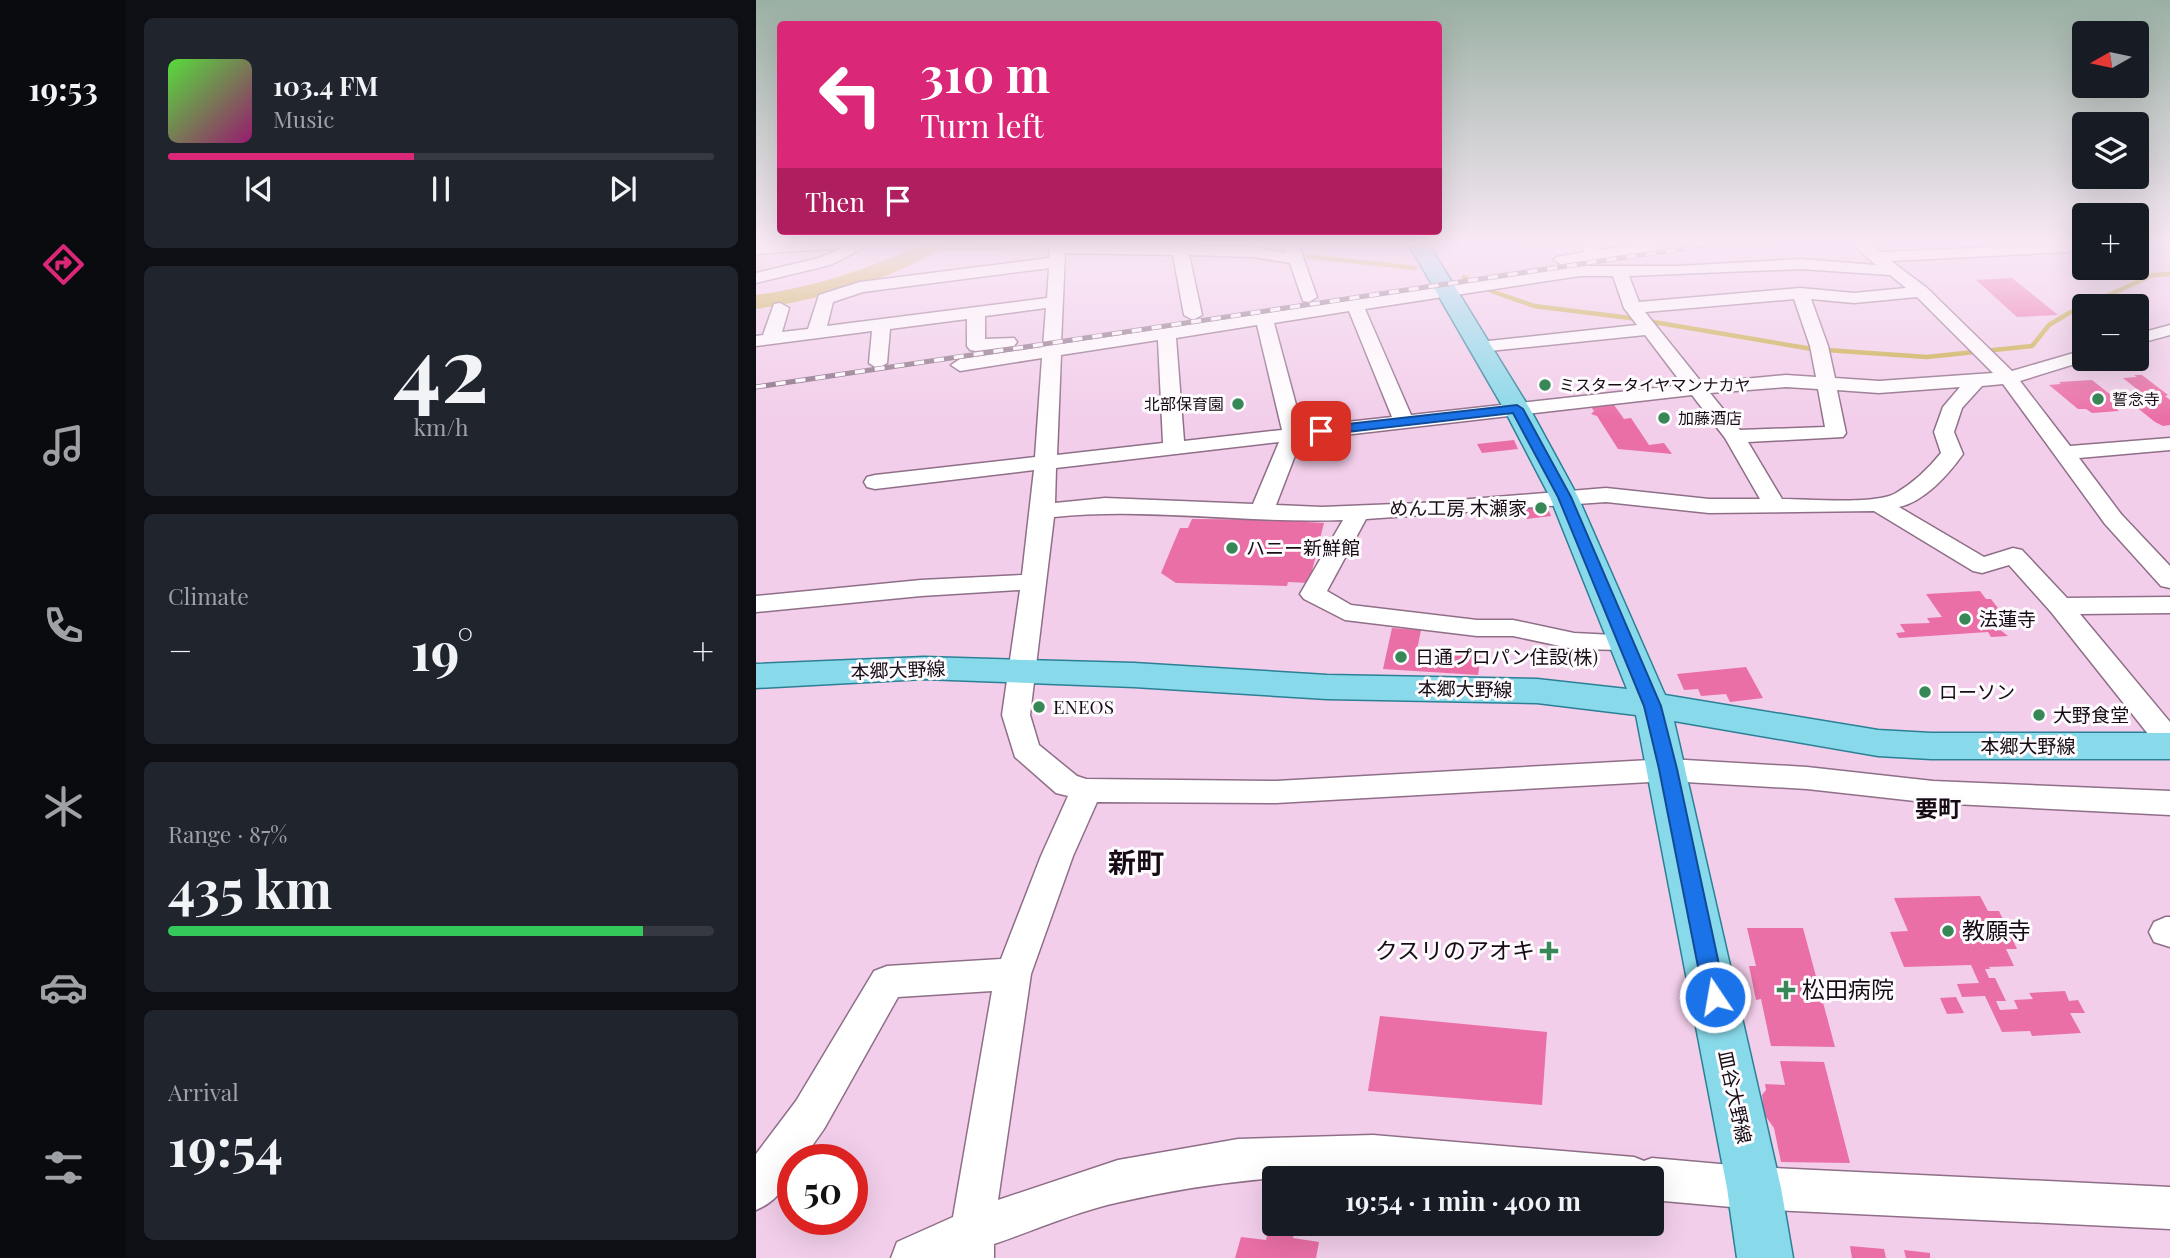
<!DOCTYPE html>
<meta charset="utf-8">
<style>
:root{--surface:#171b24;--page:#20242c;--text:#f1f3f6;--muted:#9ea1a6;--line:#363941;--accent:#db2777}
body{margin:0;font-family:"Playfair Display","Noto Sans JP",serif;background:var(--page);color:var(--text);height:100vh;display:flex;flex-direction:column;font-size:26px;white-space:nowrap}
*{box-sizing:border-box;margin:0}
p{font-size:23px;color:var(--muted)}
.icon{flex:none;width:38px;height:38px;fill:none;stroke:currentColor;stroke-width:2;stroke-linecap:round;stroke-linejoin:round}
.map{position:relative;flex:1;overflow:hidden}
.details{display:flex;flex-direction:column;gap:18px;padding:18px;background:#0d0f14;width:630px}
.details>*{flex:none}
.hud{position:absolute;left:21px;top:21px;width:665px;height:214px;border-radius:7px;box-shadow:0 7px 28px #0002;background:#db2777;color:#fff;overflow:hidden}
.needle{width:46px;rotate:261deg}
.controls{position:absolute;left:1316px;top:21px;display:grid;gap:14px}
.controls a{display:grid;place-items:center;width:77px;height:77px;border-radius:7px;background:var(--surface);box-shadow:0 7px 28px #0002;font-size:35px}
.speed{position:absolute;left:21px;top:1144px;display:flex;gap:14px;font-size:35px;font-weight:700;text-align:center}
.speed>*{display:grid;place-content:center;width:91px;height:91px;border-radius:50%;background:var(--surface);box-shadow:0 7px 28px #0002;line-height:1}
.speed .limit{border:10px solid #d22;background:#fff;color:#111}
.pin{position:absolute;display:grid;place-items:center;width:60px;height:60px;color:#fff;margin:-30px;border-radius:14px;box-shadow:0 4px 10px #0006}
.me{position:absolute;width:77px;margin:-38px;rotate:348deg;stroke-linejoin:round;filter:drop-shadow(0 0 5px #0008)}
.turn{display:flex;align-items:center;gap:24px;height:147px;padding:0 28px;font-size:32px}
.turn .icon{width:91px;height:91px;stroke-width:2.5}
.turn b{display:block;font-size:49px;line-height:60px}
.then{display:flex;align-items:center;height:66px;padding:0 28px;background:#0003;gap:14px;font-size:26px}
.big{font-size:52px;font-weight:700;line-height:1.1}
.details .widget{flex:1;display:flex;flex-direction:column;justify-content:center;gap:10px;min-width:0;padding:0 24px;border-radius:10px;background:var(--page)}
.details .dial{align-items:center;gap:0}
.dial b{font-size:91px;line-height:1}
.song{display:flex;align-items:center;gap:21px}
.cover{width:84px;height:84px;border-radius:10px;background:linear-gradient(135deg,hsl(110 70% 55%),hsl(320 70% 35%))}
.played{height:7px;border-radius:4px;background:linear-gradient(90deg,var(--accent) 45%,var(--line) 45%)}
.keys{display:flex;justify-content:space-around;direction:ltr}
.heat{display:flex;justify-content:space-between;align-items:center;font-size:38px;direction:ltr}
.charge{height:10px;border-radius:5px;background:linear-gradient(90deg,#34c759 87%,var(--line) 0)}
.trip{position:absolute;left:506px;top:1166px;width:402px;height:70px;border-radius:7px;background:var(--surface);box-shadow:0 7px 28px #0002;font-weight:700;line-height:70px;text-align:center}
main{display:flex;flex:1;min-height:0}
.dock{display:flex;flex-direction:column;width:126px;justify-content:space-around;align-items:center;background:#090b0e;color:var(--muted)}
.dock .icon{width:49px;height:49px}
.dock .current{color:var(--accent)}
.dock b{font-size:32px;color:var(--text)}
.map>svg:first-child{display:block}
</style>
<main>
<nav class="dock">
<b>19:53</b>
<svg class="icon current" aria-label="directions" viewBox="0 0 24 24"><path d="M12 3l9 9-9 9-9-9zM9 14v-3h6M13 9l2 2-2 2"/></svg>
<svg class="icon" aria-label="music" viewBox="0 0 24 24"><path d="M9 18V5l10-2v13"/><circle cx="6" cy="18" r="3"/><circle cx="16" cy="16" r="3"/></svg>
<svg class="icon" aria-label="phone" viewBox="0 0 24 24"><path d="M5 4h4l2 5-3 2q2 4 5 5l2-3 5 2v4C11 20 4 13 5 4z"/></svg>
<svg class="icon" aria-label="climate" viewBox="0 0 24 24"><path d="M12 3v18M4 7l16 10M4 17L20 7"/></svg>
<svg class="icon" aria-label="car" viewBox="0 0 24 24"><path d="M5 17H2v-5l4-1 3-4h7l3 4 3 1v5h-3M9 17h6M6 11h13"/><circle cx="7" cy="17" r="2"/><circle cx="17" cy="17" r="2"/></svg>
<svg class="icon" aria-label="filters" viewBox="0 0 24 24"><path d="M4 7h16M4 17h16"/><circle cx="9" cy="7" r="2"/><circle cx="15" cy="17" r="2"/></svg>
</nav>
<section class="details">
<div class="widget">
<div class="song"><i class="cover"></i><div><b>103.4 FM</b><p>Music</p></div></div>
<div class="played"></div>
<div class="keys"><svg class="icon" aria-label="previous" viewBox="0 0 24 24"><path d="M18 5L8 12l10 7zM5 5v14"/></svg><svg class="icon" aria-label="pause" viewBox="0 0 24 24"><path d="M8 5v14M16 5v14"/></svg><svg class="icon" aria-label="next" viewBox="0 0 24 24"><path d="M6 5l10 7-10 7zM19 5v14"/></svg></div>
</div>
<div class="widget dial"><b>42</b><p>km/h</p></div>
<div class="widget"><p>Climate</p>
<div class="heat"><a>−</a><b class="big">19°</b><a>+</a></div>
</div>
<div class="widget"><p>Range · 87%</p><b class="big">435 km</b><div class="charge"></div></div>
<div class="widget"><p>Arrival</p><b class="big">19:54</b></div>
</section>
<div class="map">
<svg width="1414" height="1258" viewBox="0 0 1414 1258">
<rect width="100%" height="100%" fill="#f2ceea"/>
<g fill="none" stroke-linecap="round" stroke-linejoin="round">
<!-- stream -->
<g stroke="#c6aa3c" stroke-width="4.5">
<path d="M170,249L301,245"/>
<path d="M539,255L659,268"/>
<path d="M708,277L738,292L778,306L874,318L1056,349L1171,357L1276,346L1293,325L1313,313L1397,275L1414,274"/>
</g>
<!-- river -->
<path fill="#c6aa3c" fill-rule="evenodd" d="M168,243H194L191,247C171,256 152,267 132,275C90,292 45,302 0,309V295C60,287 113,269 168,243Z"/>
</g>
<!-- building -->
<g fill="#ea6fa6">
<path d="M1256,278L1302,315L1261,317L1220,280Z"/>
<path d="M1378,375H1386L1412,395L1409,396L1414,400V425L1407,426L1399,422L1379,406L1358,407L1363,411L1336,413L1330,409H1322L1293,385L1305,384L1303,382L1336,380L1360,399L1406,400L1402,397L1392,398L1367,378L1381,377Z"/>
<path d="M858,405L868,419L875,418L893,445L908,443L916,454L862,449L841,416L835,414L838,411L835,407Z"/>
<path d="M758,440L762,449L726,453L721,444Z"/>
<path d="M790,503L795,516L771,519L768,514L757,515L754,506Z"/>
<path d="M436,519L551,520L550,522L568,523L553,583L532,582L531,586L420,583L405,573L424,528H432Z"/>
<path d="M1224,591L1230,599H1235L1248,616H1239L1246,626H1239L1252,636L1235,637L1232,632L1143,638L1140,633L1149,632L1144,624L1174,623L1171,618L1186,617L1170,594Z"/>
<path d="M636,628L665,630L661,650L725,654L722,675L627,669Z"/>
<path d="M990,667L1007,698L974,702L970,694L945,696L942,689L928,690L921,674Z"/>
<path d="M1224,896L1232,911H1243L1261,949H1250L1258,966L1233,967L1234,969H1229L1233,978H1239L1250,1001H1240L1244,1010L1262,1009L1258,1000L1277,999L1273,993L1309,991L1313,1001L1322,1000L1329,1013H1314L1325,1033L1276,1036L1274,1031L1246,1032L1229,996L1206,997L1201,984L1223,983L1215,965L1148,967L1134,932L1152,931L1138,898Z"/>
<path d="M991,928H1047L1079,1047L1015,1046L1005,999L1000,1000L993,966H1000Z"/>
<path d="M1200,997L1208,1013L1191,1014L1184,998Z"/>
<path d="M624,1016L791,1032L786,1105L612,1091Z"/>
<path d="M1024,1061L1068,1062L1094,1163L1025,1162L1018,1128L1008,1114L1006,1095L1010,1090L1009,1084L1029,1085Z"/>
<path d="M513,1227L539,1231L537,1238L563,1242L560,1258H479L485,1237L510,1240Z"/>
<path d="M1094,1246L1128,1249L1130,1258H1096Z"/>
<path d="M1148,1250L1174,1253V1258H1150Z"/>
</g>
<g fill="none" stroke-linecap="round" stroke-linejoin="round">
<defs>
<g id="minor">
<path d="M25,243H118L74,265L0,283V273L63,258L86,248L0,254V244Z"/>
<path d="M295,243L497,247L530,253L528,243H542L561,297L553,302L547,301L534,263L497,257L433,255L446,315L437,320L428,315L417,255L309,253L305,344L824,266H922L1045,259L1120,265L1095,243H1111L1124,252L1316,244L1319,247L1316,250L1311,252L1135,261L1171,288L1256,371L1328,350V359H1335L1264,381L1314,446L1414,438V450L1323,458L1365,514L1414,566V588L1405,586L1349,524L1247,384L1226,386L1206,408L1198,432L1207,454C1193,474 1168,502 1143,507L1228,557L1257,548L1266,550L1311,598L1414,597V613L1324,614L1414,722V752L1404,749L1295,612L1253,565L1226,573L1217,571L1118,511L953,513L850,502L610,519L571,591L595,605L721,620H757L818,633L878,636L882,642L878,648L869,650L818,649L757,636H721L589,620L548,599L544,594L587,520C490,524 394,507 298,517L274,715L283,745L321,776L330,779L520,781L912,759L1051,767L1177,781L1414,791V815L1177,803L1051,789L912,781L520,803L341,802L317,856L275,974L242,1200L362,1160L482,1139L617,1135L878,1157L888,1161L896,1158L998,1167L1414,1187V1229L998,1209L896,1200V1178H643C554,1170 452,1182 364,1202C322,1211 279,1230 238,1244V1258H135L141,1242L197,1217L236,991L142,997L68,1129L46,1160H37C37,1182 20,1202 0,1210V1154L40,1101L118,971L131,966L245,959L285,856L312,796L300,793L259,757L246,715L264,590L165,596L0,612V596L165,580L266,575L278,470L119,489L111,487L108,482L111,477L119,475L279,457L286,358L204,371L195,365L204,359L287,347L290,308L229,316V339L258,338L261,342L258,346L220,351L214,350L211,346V319L134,329L131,363L122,369L113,363L116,331L0,346V336L7,335L18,304L24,303L33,308L26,332L52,329L63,295L104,282L293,258ZM293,268L291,298L71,326L77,302L107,292ZM1045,269L1134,275L1150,288L1098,293L1044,288L883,302L873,276ZM824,276H857L868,308L881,325L723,342L714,347L723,352L889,335L927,385L655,415L609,309ZM1161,297L1237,373L1123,381L1079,378L1072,346L1055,299L1098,303ZM1038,299L1054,346L1060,377L1030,375L946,383L889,312ZM593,311L636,417L546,427L518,323ZM501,325L526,430L428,441L420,338ZM402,340L407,443L301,455L305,355ZM1030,387L1062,389L1069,427L984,430L954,393ZM1204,387L1187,407L1178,432L1185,453C1173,468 1157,483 1140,493C1120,505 1052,499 1026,499L992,442L1087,437L1090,433L1081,390L1123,393ZM936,395L969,438L1004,499H953L850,488L665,503L566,507L520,505L545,440ZM523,442L497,504L349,498L299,503L300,468Z"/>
<path d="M827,243H842L843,250L900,243L902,248L894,253L806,265L798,260L800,257L828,252Z"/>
<path d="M1414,325V335L1381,344V334Z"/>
<path d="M1410,917H1414V947L1398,942L1393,932L1398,922Z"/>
</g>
<path id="major" d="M652,243H672L774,409L822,497L909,695L1122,730L1175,733H1414V759H1175L1122,756L918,721L1025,1188L1037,1258H981L971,1188L880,715L781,703L571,699L378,687L168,679L0,688V664L168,657L378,663L571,675L781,679L871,689L794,497L748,409Z"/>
</defs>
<!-- minor casing -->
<use href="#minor" stroke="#8f6f88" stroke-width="3"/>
<!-- major casing -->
<use href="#major" stroke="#2c8095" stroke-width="3"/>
<!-- minor -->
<use href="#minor" fill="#fff" fill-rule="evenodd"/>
<!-- major -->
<use href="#major" fill="#88d9e9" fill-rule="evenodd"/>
<defs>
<path id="rail" d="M0,387L965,243"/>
</defs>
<!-- rail casing -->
<use href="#rail" stroke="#887083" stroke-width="5"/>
<!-- rail -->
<use href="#rail" stroke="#fefbfe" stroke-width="3.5" stroke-dasharray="10" stroke-linecap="butt"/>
</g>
<!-- sky -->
<linearGradient id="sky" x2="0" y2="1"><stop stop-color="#9ab0a3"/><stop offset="0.58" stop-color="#f9e9f6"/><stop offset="1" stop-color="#f9e9f6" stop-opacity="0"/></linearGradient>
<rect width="1414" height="419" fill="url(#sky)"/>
<!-- route -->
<path fill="#1a73e8" stroke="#114b97" stroke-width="2" d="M761,405L767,409L815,497L905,706L921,769L970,997L967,1004L959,1007L951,1004L948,997L903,769L888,706L802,497L757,413L565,435L558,431L565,427Z"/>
<!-- markers -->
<g fill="#388757" stroke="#fefbfe" stroke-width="2.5">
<circle cx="789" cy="385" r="7"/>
<circle cx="1342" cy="399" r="7"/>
<circle cx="482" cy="404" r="7"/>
<circle cx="908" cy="418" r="7"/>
<circle cx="785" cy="508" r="7"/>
<circle cx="476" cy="548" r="7"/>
<circle cx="1209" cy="619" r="7"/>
<circle cx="645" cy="657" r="7"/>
<circle cx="1169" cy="692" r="7"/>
<circle cx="283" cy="707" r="7"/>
<circle cx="1283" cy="715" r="7"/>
<circle cx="1192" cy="931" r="7"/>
<path d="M789.5 940.5h7v7h7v7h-7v7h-7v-7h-7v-7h7z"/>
<path d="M1026.5 979.5h7v7h7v7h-7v7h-7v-7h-7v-7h7z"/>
</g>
<g text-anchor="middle" stroke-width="6" stroke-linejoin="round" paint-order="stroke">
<!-- far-poi labels -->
<g font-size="16" fill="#170c15" stroke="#fefbfe" text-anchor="start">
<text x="803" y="391">ミスタータイヤマンナカヤ</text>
<text x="1356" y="405">誓念寺</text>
<text x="468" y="410" text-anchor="end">北部保育園</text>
<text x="922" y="424">加藤酒店</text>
</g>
<!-- poi labels -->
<g font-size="19" fill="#170c15" stroke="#fefbfe" text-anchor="start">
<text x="771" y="515" text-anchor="end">めん工房 木瀬家</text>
<text x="490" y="555">ハニー新鮮館</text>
<text x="1223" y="626">法蓮寺</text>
<text x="659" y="664">日通プロパン住設(株)</text>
<text x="1183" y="699">ローソン</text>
<text x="297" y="714">ENEOS</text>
<text x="1297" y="722">大野食堂</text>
</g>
<!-- street labels -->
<g font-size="19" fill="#170c15" stroke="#fefbfe">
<text transform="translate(142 670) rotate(-2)" y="7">本郷大野線</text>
<text transform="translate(709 689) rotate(1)" y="7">本郷大野線</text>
<text x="1272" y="753">本郷大野線</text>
<text transform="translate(979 1097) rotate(78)" y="7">皿谷大野線</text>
</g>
<!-- quarter labels -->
<g font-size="23" font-weight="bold" fill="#170c15" stroke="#fefbfe">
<text x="1182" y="817">要町</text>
</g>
<!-- near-poi labels -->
<g font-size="23" fill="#170c15" stroke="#fefbfe" text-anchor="start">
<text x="1206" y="939">教願寺</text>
<text x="779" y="959" text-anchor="end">クスリのアオキ</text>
<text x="1046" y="998">松田病院</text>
</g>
<!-- near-quarter labels -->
<g font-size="28" font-weight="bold" fill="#170c15" stroke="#fefbfe">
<text x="380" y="873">新町</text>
</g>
</g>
</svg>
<div class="controls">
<a><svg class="needle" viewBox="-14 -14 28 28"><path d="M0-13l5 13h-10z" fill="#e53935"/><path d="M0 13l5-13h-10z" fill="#9ea1a6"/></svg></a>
<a><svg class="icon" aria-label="layers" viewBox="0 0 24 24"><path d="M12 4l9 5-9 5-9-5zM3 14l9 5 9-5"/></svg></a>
<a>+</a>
<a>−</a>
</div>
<div class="speed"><div class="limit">50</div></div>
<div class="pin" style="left:565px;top:431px;background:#d93025"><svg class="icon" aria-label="arrive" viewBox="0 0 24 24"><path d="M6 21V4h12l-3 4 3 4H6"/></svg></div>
<svg class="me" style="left:959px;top:997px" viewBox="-20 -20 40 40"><circle r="17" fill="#1a73e8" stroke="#fff" stroke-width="3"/><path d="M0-11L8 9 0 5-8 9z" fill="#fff"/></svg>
<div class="trip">19:54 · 1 min · 400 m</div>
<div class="hud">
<div class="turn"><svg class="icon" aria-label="left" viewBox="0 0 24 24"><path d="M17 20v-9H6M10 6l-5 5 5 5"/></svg><div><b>310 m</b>Turn left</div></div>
<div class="then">Then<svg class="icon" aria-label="arrive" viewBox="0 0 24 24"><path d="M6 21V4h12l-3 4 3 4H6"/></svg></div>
</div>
</div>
</main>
